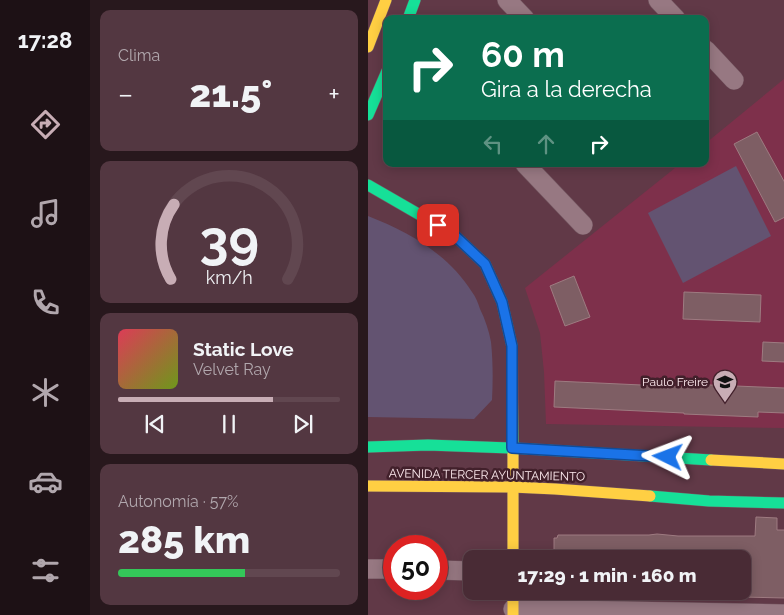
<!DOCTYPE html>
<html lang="es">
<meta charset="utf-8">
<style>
:root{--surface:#492b35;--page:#533741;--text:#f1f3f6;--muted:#b1a7ad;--line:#614750;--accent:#c8adb5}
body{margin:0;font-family:Raleway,sans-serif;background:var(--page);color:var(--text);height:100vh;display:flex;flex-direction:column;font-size:19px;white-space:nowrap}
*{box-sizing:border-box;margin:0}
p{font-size:16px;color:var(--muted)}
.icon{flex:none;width:28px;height:28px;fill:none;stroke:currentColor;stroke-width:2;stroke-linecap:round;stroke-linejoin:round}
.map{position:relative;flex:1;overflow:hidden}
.side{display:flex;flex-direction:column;gap:10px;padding:10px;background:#28181d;width:278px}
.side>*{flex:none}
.hud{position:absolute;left:15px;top:15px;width:326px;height:152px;border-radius:10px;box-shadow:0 2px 12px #0003,0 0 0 1px var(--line);background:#0b6e4f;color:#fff;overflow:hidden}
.speed{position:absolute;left:15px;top:535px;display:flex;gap:10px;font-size:25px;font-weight:700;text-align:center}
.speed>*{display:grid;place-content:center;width:65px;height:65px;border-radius:50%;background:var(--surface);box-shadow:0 2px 12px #0003,0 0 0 1px var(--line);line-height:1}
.speed .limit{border:8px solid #d22;background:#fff;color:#111}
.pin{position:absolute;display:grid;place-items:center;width:42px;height:42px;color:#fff;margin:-21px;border-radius:10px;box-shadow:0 2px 8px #0006}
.me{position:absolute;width:55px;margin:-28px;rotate:273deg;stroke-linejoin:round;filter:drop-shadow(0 0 4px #0008)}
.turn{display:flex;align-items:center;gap:18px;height:105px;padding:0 15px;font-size:22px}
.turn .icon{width:65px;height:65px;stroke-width:2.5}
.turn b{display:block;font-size:35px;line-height:42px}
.lanes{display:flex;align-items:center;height:48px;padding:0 15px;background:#0003;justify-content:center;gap:25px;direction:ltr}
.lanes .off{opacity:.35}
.big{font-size:38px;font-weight:800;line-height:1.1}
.side .card{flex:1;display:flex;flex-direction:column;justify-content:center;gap:8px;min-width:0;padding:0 18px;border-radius:10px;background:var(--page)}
.side .dial{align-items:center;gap:0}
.dial svg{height:130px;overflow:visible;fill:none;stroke:var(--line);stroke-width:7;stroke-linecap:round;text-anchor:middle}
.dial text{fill:var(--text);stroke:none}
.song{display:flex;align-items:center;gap:15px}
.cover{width:60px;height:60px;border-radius:8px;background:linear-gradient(135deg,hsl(350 70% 55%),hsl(80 70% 35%))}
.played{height:5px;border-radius:2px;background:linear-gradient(90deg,var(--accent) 70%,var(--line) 70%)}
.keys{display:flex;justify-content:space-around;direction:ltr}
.heat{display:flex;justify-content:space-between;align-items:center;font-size:28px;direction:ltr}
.charge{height:8px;border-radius:4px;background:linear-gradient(90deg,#34c759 57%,var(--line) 0)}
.trip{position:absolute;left:95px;top:550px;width:288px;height:50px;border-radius:10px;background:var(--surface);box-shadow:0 2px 12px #0003,0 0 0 1px var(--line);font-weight:800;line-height:50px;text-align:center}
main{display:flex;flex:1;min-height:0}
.tab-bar{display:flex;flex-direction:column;width:90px;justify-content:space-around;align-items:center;background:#1d1115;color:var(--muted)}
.tab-bar .icon{width:35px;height:35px}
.tab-bar .on{color:var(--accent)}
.tab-bar b{font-size:22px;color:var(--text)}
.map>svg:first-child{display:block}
</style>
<main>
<nav class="tab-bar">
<b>17:28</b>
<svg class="icon on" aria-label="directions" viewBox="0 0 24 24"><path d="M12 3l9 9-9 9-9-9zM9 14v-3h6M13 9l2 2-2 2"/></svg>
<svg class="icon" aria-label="music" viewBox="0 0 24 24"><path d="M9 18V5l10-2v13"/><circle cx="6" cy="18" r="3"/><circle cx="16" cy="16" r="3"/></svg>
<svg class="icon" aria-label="phone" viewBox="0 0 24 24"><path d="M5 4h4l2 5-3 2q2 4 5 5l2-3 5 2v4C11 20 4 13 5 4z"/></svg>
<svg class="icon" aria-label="climate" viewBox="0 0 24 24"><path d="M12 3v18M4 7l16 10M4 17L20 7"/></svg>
<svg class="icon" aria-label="car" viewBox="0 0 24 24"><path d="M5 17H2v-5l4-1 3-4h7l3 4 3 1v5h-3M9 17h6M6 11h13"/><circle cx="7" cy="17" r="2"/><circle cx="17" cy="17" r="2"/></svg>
<svg class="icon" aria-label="filters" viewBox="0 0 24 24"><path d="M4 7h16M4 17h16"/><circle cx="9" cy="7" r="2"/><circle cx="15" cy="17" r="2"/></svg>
</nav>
<section class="side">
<div class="card"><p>Clima</p>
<div class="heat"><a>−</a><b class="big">21.5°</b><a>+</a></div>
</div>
<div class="card dial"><svg viewBox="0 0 100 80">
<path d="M14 69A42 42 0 1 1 86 69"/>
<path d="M14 69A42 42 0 0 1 16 23" stroke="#c8adb5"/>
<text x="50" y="56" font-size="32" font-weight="700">39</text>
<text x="50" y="72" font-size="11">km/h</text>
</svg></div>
<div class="card">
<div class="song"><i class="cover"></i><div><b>Static Love</b><p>Velvet Ray</p></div></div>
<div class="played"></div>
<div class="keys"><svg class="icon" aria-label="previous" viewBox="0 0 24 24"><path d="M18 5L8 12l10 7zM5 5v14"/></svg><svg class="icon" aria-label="pause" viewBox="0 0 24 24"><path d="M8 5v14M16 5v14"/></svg><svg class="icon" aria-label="next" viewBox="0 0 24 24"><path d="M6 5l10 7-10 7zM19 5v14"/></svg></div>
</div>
<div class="card"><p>Autonomía · 57%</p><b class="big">285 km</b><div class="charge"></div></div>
</section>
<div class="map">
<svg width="417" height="615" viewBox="0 0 417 615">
<rect width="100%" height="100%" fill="#613947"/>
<!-- built -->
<path fill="#7e304b" d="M416,79V428L178,424L176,372L172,333L157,288L312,164H338V143Z"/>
<!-- green -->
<g fill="#635371">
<path d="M368,166L403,236L315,283L280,213Z"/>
<path d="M0,216C41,232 80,254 104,292C108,297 110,303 112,309C117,319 121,331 123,342C125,361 125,381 124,400L106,419L0,417Z"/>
</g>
<!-- building -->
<g fill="#7e5e64" stroke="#9e7b81">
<path d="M389,132L417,183V217L407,222L366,144Z"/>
<path d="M206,276L222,317L197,326L182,286Z"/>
<path d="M316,292L393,295L392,322L315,319Z"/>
<path d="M395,342L417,343V362L394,361Z"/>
<path d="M187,381L317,387L318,384L417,388V413L390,412V417L316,414V413L186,407Z"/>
<path d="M388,517L409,518V530H417V598L374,597V559H186V538H189L190,535H281L289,534L310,536H387Z"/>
</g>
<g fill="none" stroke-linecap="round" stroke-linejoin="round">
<defs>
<g id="street">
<path d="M139,0L157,19"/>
<path d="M290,0L308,19"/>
<path d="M338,50L366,80"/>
<path d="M157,164L215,225"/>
<path d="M0,569H26"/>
<path d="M69,570L104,571"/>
<path d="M145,609L417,614"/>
</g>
<g id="fast">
<path d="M40,19L47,0"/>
<path d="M0,115L19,71"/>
<path d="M0,185L85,234L117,264L134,302L144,346L145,454"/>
<path d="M0,447L60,445L145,448L343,460"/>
<path d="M282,496L341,501L417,503"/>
</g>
<g id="slow">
<path d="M0,47L18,0"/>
<path d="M145,454V559"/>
<path d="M343,460L417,464"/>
<path d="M0,486L144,487L187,489L282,496"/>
<path d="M145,591V615"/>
</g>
</defs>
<!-- street casing -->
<use href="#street" stroke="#735660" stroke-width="20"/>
<!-- fast casing -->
<use href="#fast" stroke="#735660" stroke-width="12"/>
<!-- slow casing -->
<use href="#slow" stroke="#735660" stroke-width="12"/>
<!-- street -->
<use href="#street" stroke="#977882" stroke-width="19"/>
<!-- fast -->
<use href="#fast" stroke="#16e098" stroke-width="11"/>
<!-- slow -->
<use href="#slow" stroke="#ffcf43" stroke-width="11"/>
</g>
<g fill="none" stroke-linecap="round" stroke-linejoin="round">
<defs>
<path id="route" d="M70,225L85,234L117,264L134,302L144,346V448L300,457"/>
</defs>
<!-- route casing -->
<use href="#route" stroke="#114b97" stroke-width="12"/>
<!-- route -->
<use href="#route" stroke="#1a73e8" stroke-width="9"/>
</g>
<!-- icons -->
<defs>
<symbol id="school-pin" viewBox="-11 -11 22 30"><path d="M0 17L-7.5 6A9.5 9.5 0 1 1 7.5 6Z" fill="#c8adb5" stroke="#42202b"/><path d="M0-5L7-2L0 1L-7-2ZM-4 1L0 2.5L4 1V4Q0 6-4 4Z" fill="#111"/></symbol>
</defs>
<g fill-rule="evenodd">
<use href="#school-pin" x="343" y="368" width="28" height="38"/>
</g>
<g text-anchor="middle" stroke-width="5" stroke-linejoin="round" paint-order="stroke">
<!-- poi labels -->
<g font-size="12" fill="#ffecf0" stroke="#42202b" text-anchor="end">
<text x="340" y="386">Paulo Freire</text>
</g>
<!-- street labels -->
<g font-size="12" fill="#ffecf0" stroke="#42202b">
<text transform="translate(119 475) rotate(1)" y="4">AVENIDA TERCER AYUNTAMIENTO</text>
</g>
</g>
</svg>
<div class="speed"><div class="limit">50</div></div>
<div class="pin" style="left:70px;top:225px;background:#d93025"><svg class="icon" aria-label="arrive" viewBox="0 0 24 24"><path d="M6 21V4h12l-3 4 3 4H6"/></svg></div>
<svg class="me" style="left:300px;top:457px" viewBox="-20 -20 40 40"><path d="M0-17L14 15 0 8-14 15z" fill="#1a73e8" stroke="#fff" stroke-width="4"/></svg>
<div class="trip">17:29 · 1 min · 160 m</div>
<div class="hud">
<div class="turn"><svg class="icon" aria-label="right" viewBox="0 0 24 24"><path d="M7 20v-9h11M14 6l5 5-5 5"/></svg><div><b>60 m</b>Gira a la derecha</div></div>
<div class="lanes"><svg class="icon off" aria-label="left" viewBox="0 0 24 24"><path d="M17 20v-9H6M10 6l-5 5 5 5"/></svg><svg class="icon off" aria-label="ahead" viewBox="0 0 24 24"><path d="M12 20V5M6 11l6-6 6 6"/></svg><svg class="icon" aria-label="right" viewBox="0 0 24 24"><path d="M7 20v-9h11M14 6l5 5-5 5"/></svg></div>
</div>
</div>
</main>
